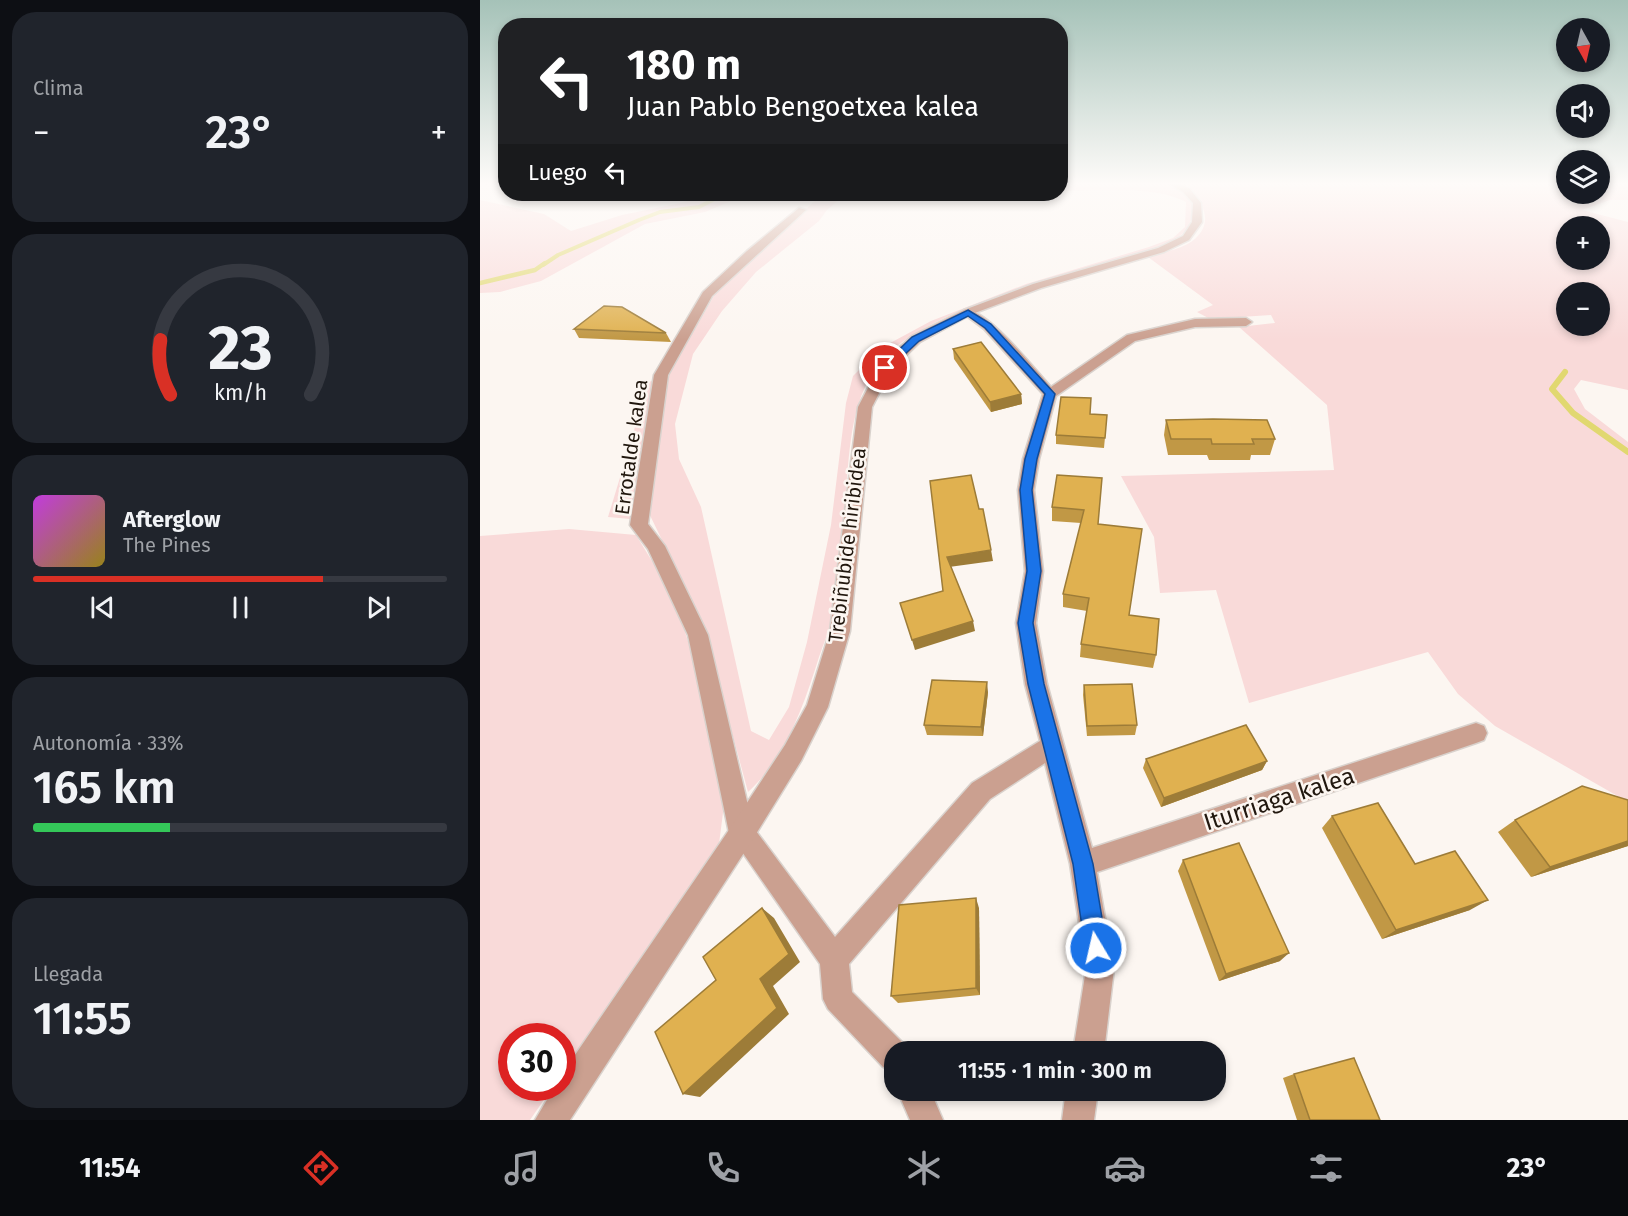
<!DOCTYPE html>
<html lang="es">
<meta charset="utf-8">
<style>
:root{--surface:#171b24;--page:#20242c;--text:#f1f3f6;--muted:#9ea1a6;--line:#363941;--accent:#d93025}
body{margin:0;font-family:"Fira Sans",sans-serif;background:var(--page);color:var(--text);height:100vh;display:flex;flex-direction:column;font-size:22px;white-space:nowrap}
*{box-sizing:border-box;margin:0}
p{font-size:20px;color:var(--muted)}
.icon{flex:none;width:33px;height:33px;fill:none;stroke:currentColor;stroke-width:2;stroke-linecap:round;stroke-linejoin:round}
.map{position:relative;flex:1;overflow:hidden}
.panel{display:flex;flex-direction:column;gap:12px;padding:12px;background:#0d0f14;width:480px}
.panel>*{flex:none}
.banner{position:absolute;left:18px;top:18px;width:570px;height:183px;border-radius:24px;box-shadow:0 3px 9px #0003;background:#202124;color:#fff;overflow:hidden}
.needle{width:39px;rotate:172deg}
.buttons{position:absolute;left:1076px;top:18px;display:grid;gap:12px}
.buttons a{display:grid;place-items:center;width:54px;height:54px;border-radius:50%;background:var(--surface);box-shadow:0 3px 9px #0003;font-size:30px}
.speed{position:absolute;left:18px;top:1023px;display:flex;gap:12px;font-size:30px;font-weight:700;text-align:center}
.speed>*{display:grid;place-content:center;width:78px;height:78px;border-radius:50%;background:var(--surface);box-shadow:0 3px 9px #0003;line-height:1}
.speed .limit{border:9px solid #d22;background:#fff;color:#111}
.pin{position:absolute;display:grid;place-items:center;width:51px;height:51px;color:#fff;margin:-26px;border:3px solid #fff;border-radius:50%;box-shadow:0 2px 6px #0007}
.me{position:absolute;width:66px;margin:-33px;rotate:351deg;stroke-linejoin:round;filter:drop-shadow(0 0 4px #0008)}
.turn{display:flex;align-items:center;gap:21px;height:126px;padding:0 30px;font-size:27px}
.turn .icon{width:78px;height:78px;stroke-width:2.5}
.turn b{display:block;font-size:42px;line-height:51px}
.then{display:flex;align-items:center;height:57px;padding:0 30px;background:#0003;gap:12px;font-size:22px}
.big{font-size:45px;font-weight:600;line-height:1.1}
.panel .widget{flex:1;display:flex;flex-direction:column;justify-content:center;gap:9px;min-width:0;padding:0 21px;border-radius:24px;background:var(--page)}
.panel .dial{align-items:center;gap:0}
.dial svg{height:156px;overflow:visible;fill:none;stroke:var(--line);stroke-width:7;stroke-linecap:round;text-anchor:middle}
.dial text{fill:var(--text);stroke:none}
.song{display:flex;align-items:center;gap:18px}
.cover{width:72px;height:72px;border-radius:9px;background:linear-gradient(135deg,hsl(290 70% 55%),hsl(50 70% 35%))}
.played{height:6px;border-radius:3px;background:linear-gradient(90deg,var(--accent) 70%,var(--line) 70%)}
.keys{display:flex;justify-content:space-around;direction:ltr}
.heat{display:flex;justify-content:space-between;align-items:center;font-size:33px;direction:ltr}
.charge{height:9px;border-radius:4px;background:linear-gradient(90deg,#34c759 33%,var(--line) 0)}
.trip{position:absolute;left:404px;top:1041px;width:342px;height:60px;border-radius:24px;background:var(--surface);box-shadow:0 3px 9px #0003;font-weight:600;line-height:60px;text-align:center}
.menu{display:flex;height:96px;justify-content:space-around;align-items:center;background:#090b0e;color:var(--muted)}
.menu .icon{width:42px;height:42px}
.menu .selected{color:var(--accent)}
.menu b{font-size:27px;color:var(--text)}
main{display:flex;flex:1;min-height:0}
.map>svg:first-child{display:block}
</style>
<main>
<section class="panel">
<div class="widget"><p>Clima</p>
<div class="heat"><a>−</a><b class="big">23°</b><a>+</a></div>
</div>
<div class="widget dial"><svg viewBox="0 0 100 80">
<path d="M14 69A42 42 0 1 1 86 69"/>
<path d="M14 69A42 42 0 0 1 9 41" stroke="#d93025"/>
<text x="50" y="56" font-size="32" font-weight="700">23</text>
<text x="50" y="72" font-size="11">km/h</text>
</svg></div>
<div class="widget">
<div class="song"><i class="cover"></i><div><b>Afterglow</b><p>The Pines</p></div></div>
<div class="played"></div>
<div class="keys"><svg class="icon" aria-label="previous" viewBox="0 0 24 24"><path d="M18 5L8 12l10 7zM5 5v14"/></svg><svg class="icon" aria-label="pause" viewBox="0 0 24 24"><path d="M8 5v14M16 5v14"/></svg><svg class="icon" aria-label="next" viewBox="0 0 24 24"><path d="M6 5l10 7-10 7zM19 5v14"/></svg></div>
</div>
<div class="widget"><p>Autonomía · 33%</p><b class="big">165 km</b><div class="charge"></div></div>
<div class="widget"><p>Llegada</p><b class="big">11:55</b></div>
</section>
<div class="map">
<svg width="1148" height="1120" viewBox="0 0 1148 1120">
<rect width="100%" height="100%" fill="#fcf6f1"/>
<!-- green -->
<g fill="#f9dad9" fill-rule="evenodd">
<path d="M581,184C614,184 650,180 682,184C696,185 715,197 713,212C709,233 699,238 681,247C610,267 452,306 404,358C371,394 370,446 366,491C361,532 359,573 353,613C350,628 344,643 339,657C324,705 306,757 268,792L223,625L166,507L188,376L235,294L339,197L329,194H366L347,210L339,221L276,272L242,311L213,354L195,424L199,459L221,507L271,731L289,740L309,707L327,642L351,525L366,403L373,376L401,348L451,321L546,284L669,247L693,238L705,227L706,202C675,185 617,191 581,191Z"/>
<path d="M697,184H1086V194H1119V184H1148V200H1130L1102,210L1148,222V390L1101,380L1094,389L1105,409L1148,442V802L1015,726L978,694L948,652L769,703L736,590L680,593L674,537L641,476L854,470L847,405L759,327L795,323L791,315L730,319L717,312L733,305L668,257C682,252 705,249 716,238C737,218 718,192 697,184ZM1086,226H1119V260H1086ZM1086,292H1119V326H1086Z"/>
<path d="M224,194H268L225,212L165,224L61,281L20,292L0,293V200L64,214L91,231L142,215L201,203Z"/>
<path d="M172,381L175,385L165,453L150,519L128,517L153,435L165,383Z"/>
<path d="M89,529L156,535L194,597L212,654L244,805L239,844L83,1073L82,1036H32V1088H72L50,1120H0V536Z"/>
</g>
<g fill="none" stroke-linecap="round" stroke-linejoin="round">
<!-- stream-far2 -->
<path stroke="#e1d870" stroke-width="4" d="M63,265L78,255L159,220L180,212L219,207L244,194"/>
<!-- stream-far1 -->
<path stroke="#e1d870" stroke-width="4.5" d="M0,283L55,270L65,263"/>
<!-- stream -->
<path stroke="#e1d870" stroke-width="6" d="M1085,372L1072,389L1093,413L1148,452"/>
<defs>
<g id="minor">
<path d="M319,208L326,210L232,296L188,375L168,524L185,546L228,635L273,827L355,937L492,783L560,741L545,684L536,623L545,571L538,490L543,459L563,394L504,329L484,314V310C505,306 556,371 571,387L647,335L715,319L766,318L772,322L766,326L715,327L655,341L576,396L559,459L554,490L563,571L556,623L567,684L612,848L996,723L1004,726L1007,733L1004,740L996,743L617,872L634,969L624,1052H593L606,969L590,864L565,763L510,799L369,964L372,992L425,1045L428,1052H414V1072L403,1067L348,1009L343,999L340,964L249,833L208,635L168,549L150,525L174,375L223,292L267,251Z"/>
<path d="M417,1090H450L463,1120H430Z"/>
<path d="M586,1090H618L614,1120H582Z"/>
</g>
<path id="tertiary" d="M689,184H699L709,188L721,203L722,222L709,240L684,252L561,288L492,314L440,342L411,370L392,407L370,631L348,707L321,761L271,842L90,1120H55L74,1088H82V1074L253,824L305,745L327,705L350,631L378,407L400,365L432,336L484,310L553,284L678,248L703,236L712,222L713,203L703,192Z"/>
</defs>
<!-- minor casing -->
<use href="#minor" stroke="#d9d2cd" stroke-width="3"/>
<!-- tertiary casing -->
<use href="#tertiary" stroke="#d9d2cd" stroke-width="3"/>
<!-- minor -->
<use href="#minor" fill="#cba090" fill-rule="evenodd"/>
<!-- tertiary -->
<use href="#tertiary" fill="#cba090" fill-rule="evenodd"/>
</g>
<!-- wall -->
<g fill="#c19845">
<path d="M94,329L186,333L191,342L99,338Z"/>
<path d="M473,349L541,394L542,404L511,412L474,359Z"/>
<path d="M611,414L627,415L624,448L576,444V435Z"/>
<path d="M686,420L795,439L790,455H771L770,460H729L727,455H688L684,435Z"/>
<path d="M577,475L618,524L649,615L676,655L673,668L600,657L601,644L607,611L583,607V594L601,523L572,521V507Z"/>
<path d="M604,685L657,725L655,735L607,736L603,695Z"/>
<path d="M508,692L503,736L447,735L444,725Z"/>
<path d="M666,759L787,761L782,770L681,807L663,768Z"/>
<path d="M852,816L935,864L990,910L902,939L842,828Z"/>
<path d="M1035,820L1148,846L1051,877L1018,832Z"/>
<path d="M703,860L800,961L739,981L698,871Z"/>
<path d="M499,908L500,995L418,1003L411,996Z"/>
<path d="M814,1074L900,1120H817L803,1078Z"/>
</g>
<!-- shaded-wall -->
<g fill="#9d7c38">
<path d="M541,394L542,404L511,412L510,402Z"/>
<path d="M511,550L513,561L469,567L467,557Z"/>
<path d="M493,621L495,631L435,650L432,640Z"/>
<path d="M507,682L508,692L503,736L501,727Z"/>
<path d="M787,761L782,770L681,807L684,798Z"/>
<path d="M1148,841V846L1051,877L1070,867Z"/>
<path d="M496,898L499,908L500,995L496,988Z"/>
<path d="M1008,900L990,910L902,939L916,930Z"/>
<path d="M282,908L294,918L320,962L293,986L309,1014L220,1097L203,1094L280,979Z"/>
<path d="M809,953L800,961L739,981L746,974Z"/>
</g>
<!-- building -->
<g fill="#e0b150" stroke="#9d7c38" stroke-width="1.5">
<path d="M124,306L142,307L186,333L94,329Z"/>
<path d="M501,342L541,394L510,402L473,349Z"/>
<path d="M581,397L611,398L610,414L627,415L625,438L576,435Z"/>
<path d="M733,419L787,420L795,439H772L774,444H732L731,439H691L686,420Z"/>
<path d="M491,475L499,509H503L511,550L467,557L493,621L432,640L420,603L463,591L450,481Z"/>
<path d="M577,475L622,478L618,524L662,529L649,615L679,619L676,655L601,644L609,598L583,594L604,510L572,507Z"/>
<path d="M452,680L507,682L501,727L444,725Z"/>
<path d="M652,684L657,725L607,726L604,685Z"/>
<path d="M766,725L787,761L684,798L666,759Z"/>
<path d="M1102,786L1148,800V841L1070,867L1035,820Z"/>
<path d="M898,803L935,864L975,851L1008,900L916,930L852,816Z"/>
<path d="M759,843L809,953L746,974L703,860Z"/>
<path d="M496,898V988L411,996L419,905Z"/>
<path d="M282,908L309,954L280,979L297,1008L203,1094L175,1032L236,980L223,957Z"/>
<path d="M874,1058L900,1120H830L814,1074Z"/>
</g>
<!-- sky -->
<linearGradient id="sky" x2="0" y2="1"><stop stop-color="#a5c2b8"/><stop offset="0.54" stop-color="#fefbf9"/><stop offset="1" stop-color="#fefbf9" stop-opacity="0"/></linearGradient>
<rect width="1148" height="340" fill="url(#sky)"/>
<!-- route -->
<path fill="#1a73e8" stroke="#114b97" stroke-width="1.5" d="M488,310L511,324L575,394L557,459L552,490L561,571L553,623L564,684L613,864L627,948L624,956L616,959L609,956L605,948L593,864L548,684L538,623L547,571L540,490L545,459L565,394L505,328L488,316L439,341L408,370L400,368L432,337Z"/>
<g text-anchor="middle" stroke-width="5" stroke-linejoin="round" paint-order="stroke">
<!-- street labels -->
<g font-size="20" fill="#21170e" stroke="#fcf6f1">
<text transform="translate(151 447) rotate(-82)" y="7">Errotalde kalea</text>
<text transform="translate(367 545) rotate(-83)" y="7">Trebiñubide hiribidea</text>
</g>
<!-- near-street labels -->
<g font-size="24" fill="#21170e" stroke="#fcf6f1">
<text transform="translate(799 799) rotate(-18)" y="8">Iturriaga kalea</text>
</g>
</g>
</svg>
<div class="buttons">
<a><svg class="needle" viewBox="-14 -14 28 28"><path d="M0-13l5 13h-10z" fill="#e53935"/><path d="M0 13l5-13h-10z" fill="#9ea1a6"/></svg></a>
<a><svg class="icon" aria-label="sound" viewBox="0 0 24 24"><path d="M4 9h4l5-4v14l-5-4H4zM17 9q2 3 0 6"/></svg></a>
<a><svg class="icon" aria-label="layers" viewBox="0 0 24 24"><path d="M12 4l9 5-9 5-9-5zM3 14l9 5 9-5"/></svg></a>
<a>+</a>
<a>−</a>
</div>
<div class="speed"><div class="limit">30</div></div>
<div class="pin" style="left:405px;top:368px;background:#d93025"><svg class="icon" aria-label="arrive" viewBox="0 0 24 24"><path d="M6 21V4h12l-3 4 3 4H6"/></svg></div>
<svg class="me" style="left:616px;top:948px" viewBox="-20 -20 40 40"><circle r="17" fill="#1a73e8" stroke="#fff" stroke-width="3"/><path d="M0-11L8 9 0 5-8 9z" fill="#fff"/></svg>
<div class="trip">11:55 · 1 min · 300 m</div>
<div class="banner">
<div class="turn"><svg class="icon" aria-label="left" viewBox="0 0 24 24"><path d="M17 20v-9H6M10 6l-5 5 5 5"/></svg><div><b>180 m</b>Juan Pablo Bengoetxea kalea</div></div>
<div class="then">Luego<svg class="icon" aria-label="left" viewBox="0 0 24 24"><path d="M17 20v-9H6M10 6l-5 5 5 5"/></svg></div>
</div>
</div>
</main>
<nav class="menu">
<b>11:54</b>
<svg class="icon selected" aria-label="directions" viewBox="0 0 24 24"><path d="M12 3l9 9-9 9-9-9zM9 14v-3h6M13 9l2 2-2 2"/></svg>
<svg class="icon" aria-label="music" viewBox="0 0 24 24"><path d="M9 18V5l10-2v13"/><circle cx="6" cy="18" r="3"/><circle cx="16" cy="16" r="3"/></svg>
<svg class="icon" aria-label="phone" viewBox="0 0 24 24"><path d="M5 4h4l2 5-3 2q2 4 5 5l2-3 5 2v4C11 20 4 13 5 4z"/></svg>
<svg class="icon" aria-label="climate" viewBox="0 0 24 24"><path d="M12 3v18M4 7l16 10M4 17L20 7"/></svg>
<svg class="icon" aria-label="car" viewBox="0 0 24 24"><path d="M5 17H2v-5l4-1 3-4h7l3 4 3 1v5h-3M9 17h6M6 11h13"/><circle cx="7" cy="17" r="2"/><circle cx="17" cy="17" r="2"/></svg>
<svg class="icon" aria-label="filters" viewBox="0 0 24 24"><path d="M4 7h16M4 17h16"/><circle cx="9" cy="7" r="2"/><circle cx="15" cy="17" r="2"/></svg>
<b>23°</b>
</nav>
